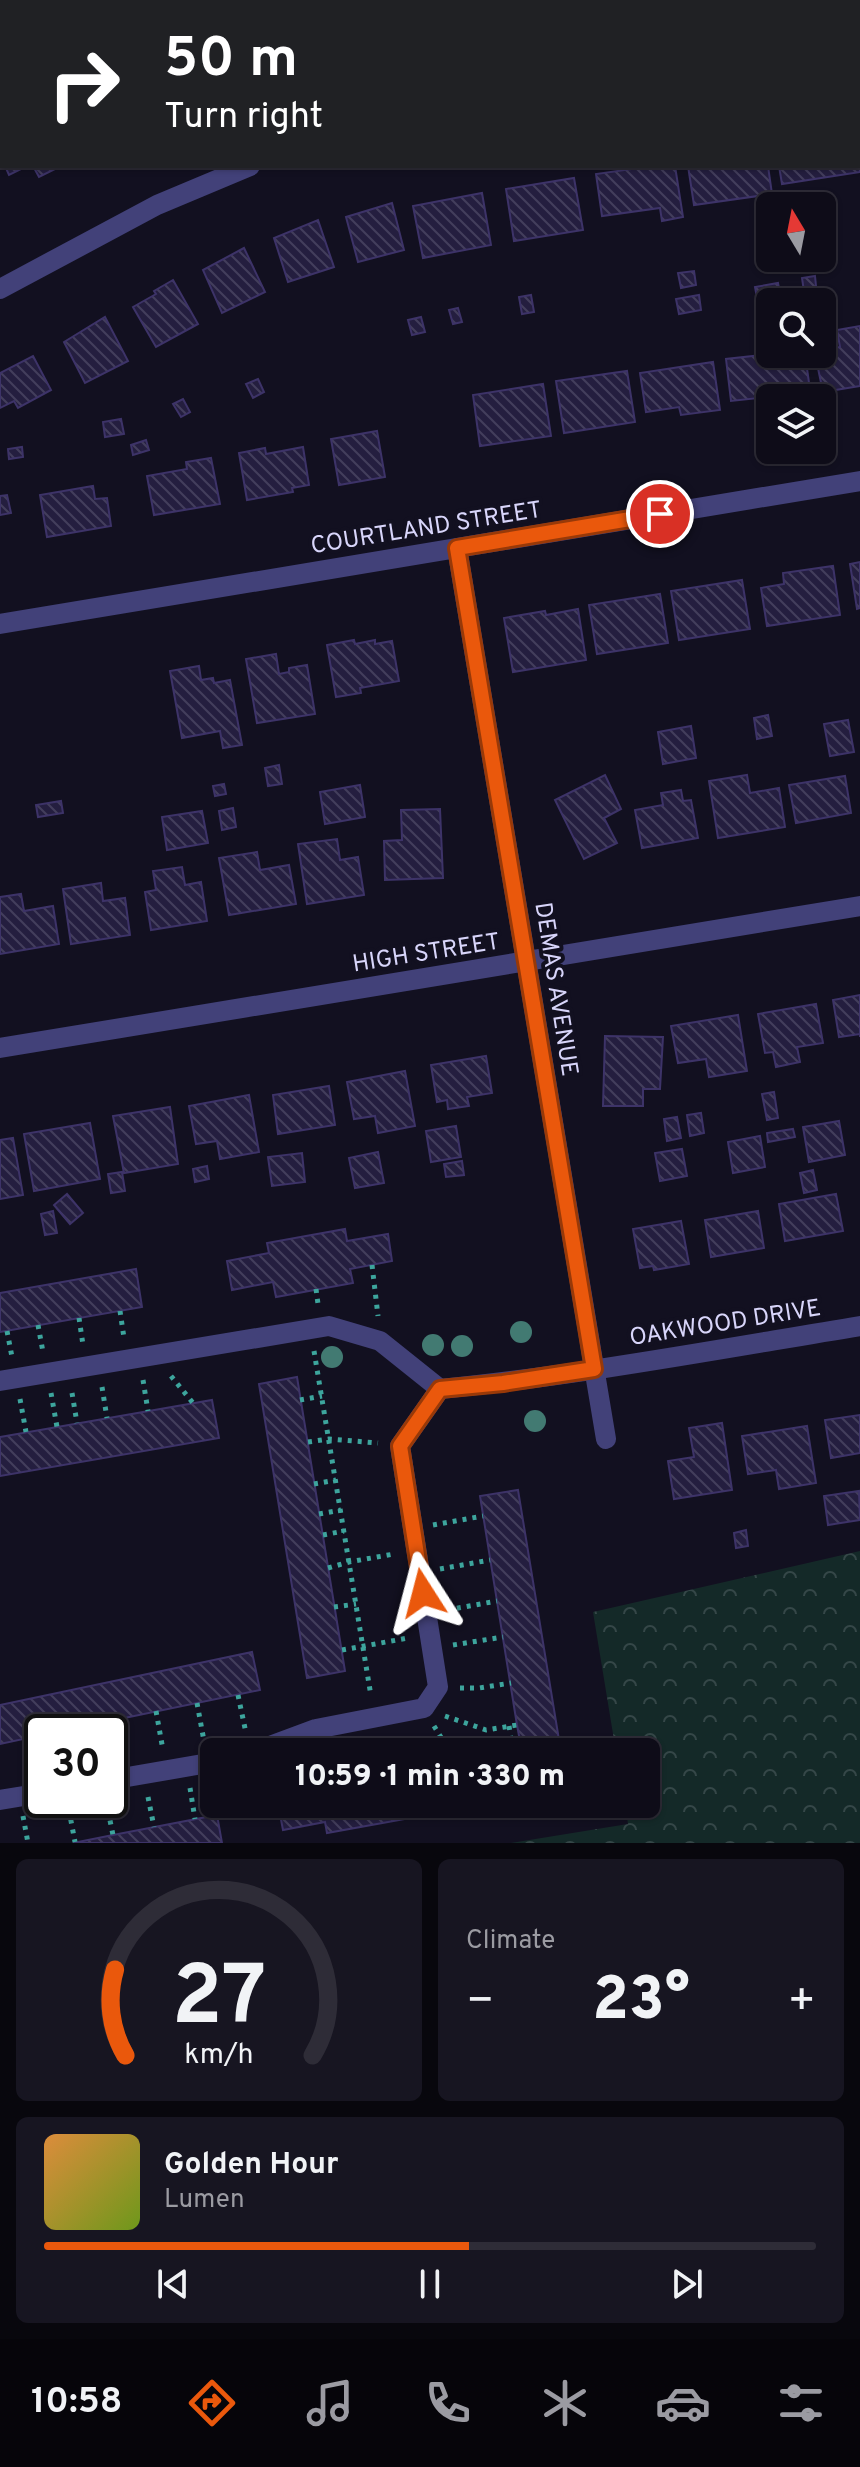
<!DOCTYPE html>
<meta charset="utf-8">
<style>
:root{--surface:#0e0c18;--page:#171521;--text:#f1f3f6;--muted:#9b9ba2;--line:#2e2c37;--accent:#ea580c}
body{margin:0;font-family:Overpass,sans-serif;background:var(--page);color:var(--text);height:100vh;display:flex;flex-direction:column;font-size:30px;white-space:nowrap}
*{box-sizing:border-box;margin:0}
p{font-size:26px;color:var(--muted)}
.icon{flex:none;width:44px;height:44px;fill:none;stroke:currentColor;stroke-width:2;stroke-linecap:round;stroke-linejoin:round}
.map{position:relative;height:1843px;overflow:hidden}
.sheet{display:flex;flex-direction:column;gap:16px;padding:16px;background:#08070d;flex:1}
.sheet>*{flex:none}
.banner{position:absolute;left:0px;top:0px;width:860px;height:168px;box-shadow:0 2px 6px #0004,0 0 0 2px var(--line);background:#202124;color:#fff;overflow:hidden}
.needle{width:52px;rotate:350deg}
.controls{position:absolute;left:756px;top:192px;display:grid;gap:16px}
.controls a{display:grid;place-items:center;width:80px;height:80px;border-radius:12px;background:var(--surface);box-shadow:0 2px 6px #0004,0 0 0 2px var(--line);font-size:40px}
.speed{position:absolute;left:24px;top:1714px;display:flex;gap:16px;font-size:40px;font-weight:700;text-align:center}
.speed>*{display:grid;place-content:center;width:104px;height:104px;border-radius:50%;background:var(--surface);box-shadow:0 2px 6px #0004,0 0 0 2px var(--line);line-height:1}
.speed .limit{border:4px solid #111;border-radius:12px;background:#fff;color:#111}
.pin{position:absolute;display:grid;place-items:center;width:68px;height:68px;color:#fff;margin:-34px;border:4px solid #fff;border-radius:50%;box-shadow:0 2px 8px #0007}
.me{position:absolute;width:88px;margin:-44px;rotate:351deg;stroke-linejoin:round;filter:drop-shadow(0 0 6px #0008)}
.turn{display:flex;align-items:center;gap:28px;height:168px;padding:0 32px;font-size:36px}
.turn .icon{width:104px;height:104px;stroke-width:2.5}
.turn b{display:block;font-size:56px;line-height:68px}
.big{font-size:60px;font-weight:800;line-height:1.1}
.sheet .widget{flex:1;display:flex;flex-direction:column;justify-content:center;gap:12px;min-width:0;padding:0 28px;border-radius:12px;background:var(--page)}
.sheet .dial{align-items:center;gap:0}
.dial svg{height:208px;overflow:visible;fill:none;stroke:var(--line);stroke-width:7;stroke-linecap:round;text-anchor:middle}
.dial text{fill:var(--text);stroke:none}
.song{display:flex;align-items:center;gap:24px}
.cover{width:96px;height:96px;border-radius:12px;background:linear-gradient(135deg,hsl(30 70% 55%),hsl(80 70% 35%))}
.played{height:8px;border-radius:4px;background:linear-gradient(90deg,var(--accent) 55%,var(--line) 55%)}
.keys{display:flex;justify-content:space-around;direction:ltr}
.heat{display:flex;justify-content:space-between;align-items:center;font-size:44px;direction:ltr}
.sheet .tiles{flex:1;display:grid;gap:16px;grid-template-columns:1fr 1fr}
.widget:last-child{grid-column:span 2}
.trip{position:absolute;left:200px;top:1738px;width:460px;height:80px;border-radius:12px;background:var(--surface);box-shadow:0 2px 6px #0004,0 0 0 2px var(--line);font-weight:800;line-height:80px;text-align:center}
.dock{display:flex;height:128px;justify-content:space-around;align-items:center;background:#06050a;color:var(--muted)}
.dock .icon{width:56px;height:56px}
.dock .selected{color:var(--accent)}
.dock b{font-size:36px;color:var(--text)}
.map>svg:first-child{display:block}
</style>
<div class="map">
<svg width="860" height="1843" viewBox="0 0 860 1843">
<defs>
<pattern id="forest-crowns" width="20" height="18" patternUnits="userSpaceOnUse" patternTransform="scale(2)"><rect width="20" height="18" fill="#142928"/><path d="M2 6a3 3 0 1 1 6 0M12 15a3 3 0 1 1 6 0" fill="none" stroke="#354748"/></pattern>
<pattern id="building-back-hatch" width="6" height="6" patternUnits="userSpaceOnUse" patternTransform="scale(2)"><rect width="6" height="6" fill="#241e3f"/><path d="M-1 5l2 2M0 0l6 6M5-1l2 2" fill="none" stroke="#433e5c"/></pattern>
</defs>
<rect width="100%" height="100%" fill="#121020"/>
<!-- forest -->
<path fill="url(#forest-crowns)" d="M860,1551V1843H511L628,1824L625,1804H646V1752H616L593,1612Z"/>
<!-- building -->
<g fill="url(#building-back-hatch)" stroke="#3d3368" stroke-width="2">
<rect x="384" y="0" width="63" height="2"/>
<path d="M473,0H544V2H474Z"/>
<path d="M564,0H628L616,2H564Z"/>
<path d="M858,137L860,172L782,184L779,166H858Z"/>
<path d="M5,166H27L9,175Z"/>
<path d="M33,166H61L39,177Z"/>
<path d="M653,166H675L683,217L662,221L660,208L602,216L596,174Z"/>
<path d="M688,166H768L772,194L694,205Z"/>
<path d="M574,178L583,230L514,241L506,189Z"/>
<path d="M482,193L491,245L423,258L413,206Z"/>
<path d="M392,203L404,250L358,262L346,217Z"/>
<path d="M318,220L334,267L288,282L274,238Z"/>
<path d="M244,248L265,292L222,313L203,270Z"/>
<path d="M771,258H784L786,270L774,272Z"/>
<path d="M798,258H811L812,267L799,269Z"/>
<path d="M694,271L696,285L681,288L678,273Z"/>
<path d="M815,276L817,296L805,298L802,278Z"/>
<path d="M173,280L198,324L156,347L133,307L156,294L154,291Z"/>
<path d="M778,283L781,299L758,303L755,287Z"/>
<path d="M531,295L534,312L522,314L519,297Z"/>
<path d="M699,295L701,310L679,314L676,299Z"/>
<path d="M458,308L462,322L453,324L449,310Z"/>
<path d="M105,317L128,361L85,383L64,342Z"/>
<path d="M421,317L425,332L412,335L408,320Z"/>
<path d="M860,326V386L823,392L815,354H822V350L840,347L837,330Z"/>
<path d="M770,354H805L811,397L770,398V402L759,404L758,398L731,401L726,359Z"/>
<path d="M33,356L51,390L18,408L14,401L0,408V373Z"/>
<path d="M713,362L720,410L681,415L679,407L646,412L640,373Z"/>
<path d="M627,371L635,422L564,433L556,381Z"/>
<path d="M258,379L264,392L253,398L246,384Z"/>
<path d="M543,384L551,436L480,446L473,395Z"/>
<path d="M183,399L190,412L181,417L173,404Z"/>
<path d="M121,419L124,434L105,437L103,422Z"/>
<path d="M377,431L385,477L339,485L331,439Z"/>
<path d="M146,440L149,450L133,455L131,445Z"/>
<path d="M22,447L23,457L9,459L8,449Z"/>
<path d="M303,447L309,485L292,488L293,492L247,500L239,453L265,448L266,454Z"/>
<path d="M211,458L220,504L154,515L147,476L187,469L186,462Z"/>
<path d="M93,486L95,499L107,498L111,526L47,537L40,495Z"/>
<path d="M7,495L11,513L0,515V496Z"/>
<path d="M860,562V608L857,609L850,564Z"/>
<path d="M833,566L840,615L767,626L761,588L784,584L783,573Z"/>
<path d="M742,580L750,629L679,640L671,591Z"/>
<path d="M660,594L668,643L597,654L589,605Z"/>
<path d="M578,609L586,660L513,672L504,618L545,611L546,615Z"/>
<path d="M354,640L355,644L375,640V644L392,641L399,681L360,688L361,693L336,697L327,645Z"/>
<path d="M276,654L279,674L289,672V668L307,665L315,714L257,723L246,659Z"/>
<path d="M199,666L201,680L213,678L214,683L230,680L242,745L223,748L220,731L182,738L170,671Z"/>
<path d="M768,715L772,736L757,739L754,718Z"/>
<path d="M848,720L854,752L830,756L824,724Z"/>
<path d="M691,726L696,758L663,764L658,732Z"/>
<path d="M279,765L282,784L268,786L265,768Z"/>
<path d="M605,775L621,809L604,818L617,843L584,859L555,800Z"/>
<path d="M747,775L750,793L779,788L785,827L718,838L709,781Z"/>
<path d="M845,776L851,813L796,823L789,785Z"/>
<path d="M224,784L226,794L215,796L213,786Z"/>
<path d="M360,785L365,817L325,824L320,792Z"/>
<path d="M681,790L683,801L691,800L698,838L642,848L635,810L663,805L661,793Z"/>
<path d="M61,801L63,813L38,817L36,805Z"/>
<path d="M233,808L236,827L222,830L219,811Z"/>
<path d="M440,809L443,878L385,880L384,841L402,840L401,810Z"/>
<path d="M202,811L208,843L167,850L162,817Z"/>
<path d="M337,839L340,860L358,857L364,895L307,904L298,844Z"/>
<path d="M257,852L260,870L289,865L296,904L229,915L219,858Z"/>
<path d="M182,867L185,885L201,882L207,921L151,930L145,892L156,890L153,871Z"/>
<path d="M101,883L103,901L125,898L130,935L71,944L63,889Z"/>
<path d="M21,894L24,911L53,906L59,944L0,954V897Z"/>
<path d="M860,995V1037V1034L839,1037L833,1000Z"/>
<path d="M816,1004L823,1043L797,1047L800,1062L776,1067L773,1052L765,1053L758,1014Z"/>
<path d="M738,1015L747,1071L709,1077L706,1059L678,1063L671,1026Z"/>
<path d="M605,1036L663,1037L660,1089H643V1106H603Z"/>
<path d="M486,1056L492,1093L467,1097L469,1106L448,1109L447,1100L437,1102L431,1065Z"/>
<path d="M405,1071L415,1126L378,1133L375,1116L354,1119L347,1082Z"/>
<path d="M329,1086L335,1125L278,1134L273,1095Z"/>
<path d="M774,1092L778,1118L767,1120L762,1094Z"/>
<path d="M249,1095L259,1152L220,1159L217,1141L196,1144L189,1106Z"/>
<path d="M170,1107L178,1164L124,1173L113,1116Z"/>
<path d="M701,1113L704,1133L690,1136L687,1115Z"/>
<path d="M677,1117L681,1138L667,1141L664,1119Z"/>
<path d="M839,1121L845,1155L809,1162L803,1127Z"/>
<path d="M90,1123L100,1179L34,1191L24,1134Z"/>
<path d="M456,1126L461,1157L431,1162L426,1131Z"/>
<path d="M793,1129L795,1137L768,1142L767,1133Z"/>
<path d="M760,1136L765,1167L733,1173L728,1142Z"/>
<path d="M13,1138L23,1195L0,1199V1140Z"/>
<path d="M682,1149L687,1176L660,1181L655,1153Z"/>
<path d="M378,1152L384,1183L355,1188L349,1158Z"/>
<path d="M302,1153L305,1182L272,1186L268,1157Z"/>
<path d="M462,1161L464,1175L446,1177L444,1164Z"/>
<path d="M207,1166L209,1179L195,1182L193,1169Z"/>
<path d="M813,1170L817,1190L804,1193L800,1173Z"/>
<path d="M122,1172L125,1191L111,1193L108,1174Z"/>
<path d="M67,1194L83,1213L70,1224L54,1205Z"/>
<path d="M836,1194L843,1231L785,1241L779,1204Z"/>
<path d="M53,1211L57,1233L45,1235L41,1214Z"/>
<path d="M758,1211L764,1248L711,1257L705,1220Z"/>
<path d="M681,1221L689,1264L654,1270L653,1266L640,1268L633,1229Z"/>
<path d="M345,1229L347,1241L388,1234L392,1261L350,1269L353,1283L276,1297L273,1282L232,1290L227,1261L269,1253L267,1243Z"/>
<path d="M136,1269L142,1307L0,1332V1293Z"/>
<path d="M297,1377L345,1671L307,1678L259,1384Z"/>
<path d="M212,1400L219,1438L0,1476V1437Z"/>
<path d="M860,1415V1453L831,1458L825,1420Z"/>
<path d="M722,1423L732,1490L674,1499L668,1461L694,1457L689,1428Z"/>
<path d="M807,1426L816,1483L779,1489L776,1470L748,1474L742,1436Z"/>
<path d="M518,1490L561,1752H522L517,1725L480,1496Z"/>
<path d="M859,1491L860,1520L828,1525L824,1496Z"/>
<path d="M746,1530L748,1546L736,1548L734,1533Z"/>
<path d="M252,1652L260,1690L57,1732H42V1735L0,1744V1705Z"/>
<path d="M278,1804H426H425L427,1815L327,1833L325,1822L283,1830Z"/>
<path d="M217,1815L222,1843H73L113,1835Z"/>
</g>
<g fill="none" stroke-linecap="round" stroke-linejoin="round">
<!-- path -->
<g stroke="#3da59d" stroke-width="5" stroke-dasharray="4 6" stroke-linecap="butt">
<path d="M372,1265L378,1316"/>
<path d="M316,1289L318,1304"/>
<path d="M120,1311L124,1338"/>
<path d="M79,1318L83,1345"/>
<path d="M38,1325L43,1352"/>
<path d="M7,1331L12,1357"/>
<path d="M314,1351L371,1696"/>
<path d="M171,1376L193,1403"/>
<path d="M143,1380L148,1411"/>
<path d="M102,1387L107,1418"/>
<path d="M51,1393L57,1427"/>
<path d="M72,1393L77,1423"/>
<path d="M20,1399L26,1432"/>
<path d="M300,1400L322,1396"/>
<path d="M308,1442L329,1439L378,1443"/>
<path d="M314,1484L336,1480"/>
<path d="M319,1514L341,1510"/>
<path d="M433,1525L483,1516"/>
<path d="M323,1535L344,1531"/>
<path d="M328,1568L349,1562L394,1554"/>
<path d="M440,1569L490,1560"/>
<path d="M334,1607L356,1604"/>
<path d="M447,1610L497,1601"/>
<path d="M453,1645L503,1637"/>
<path d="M342,1650L408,1638"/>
<path d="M460,1688H479L511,1683"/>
<path d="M238,1695L246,1733"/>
<path d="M197,1703L204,1741"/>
<path d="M156,1711L163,1750"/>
<path d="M445,1716L486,1730L517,1725"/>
<path d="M111,1721L119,1755"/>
<path d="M434,1726L442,1739L444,1752"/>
<path d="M509,1726L513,1752"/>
<path d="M75,1728V1732"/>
<path d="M34,1737L40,1771"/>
<path d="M190,1788L195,1819"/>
<path d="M148,1797L154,1827"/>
<path d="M67,1800L75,1842"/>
<path d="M106,1801L113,1835"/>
<path d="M23,1816L28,1843"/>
</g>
<!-- minor -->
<g stroke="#424179" stroke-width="20">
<path d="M858,48H860"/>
<path d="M0,289L157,205L250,166"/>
<path d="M457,548L606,1439"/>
<path d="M0,624L860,481"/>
<path d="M0,1048L860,906"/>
<path d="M0,1381L329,1326L380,1341L440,1389C581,1375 720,1349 860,1326"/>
<path d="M254,1752L316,1729L424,1708L438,1687L400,1446L440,1389"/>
<path d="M110,1780L214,1762"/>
<path d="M0,1800L42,1793"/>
</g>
</g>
<!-- trees -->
<g fill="#427a72">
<circle cx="521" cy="1332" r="11"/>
<circle cx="433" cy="1345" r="11"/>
<circle cx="462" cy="1346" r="11"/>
<circle cx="332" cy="1357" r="11"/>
<circle cx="535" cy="1421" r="11"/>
</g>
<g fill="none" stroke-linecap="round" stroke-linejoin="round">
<defs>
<path id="route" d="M423,1593L400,1446L440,1389L503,1383L594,1369L457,548L660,514"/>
</defs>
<!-- route casing -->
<use href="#route" stroke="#983908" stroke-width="20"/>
<!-- route -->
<use href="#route" stroke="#ea580c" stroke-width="14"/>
</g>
<g text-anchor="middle" stroke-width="8" stroke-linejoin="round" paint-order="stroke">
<!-- street labels -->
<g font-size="24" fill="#d8d5fa" stroke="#121020">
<text transform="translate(426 527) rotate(-9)" y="8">COURTLAND STREET</text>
<text transform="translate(426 952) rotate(-9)" y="8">HIGH STREET</text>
<text transform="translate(557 989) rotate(81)" y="8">DEMAS AVENUE</text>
<text transform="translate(725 1322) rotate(-9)" y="8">OAKWOOD DRIVE</text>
</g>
</g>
</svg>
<div class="controls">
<a><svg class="needle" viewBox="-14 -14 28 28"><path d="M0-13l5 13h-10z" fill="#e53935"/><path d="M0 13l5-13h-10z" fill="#9b9ba2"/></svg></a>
<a><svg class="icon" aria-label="search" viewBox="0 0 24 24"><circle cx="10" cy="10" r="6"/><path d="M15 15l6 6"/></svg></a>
<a><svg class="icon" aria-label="layers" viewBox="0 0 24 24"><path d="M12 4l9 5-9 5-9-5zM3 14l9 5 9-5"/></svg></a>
</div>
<div class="speed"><div class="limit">30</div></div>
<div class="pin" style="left:660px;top:514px;background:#d93025"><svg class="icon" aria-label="arrive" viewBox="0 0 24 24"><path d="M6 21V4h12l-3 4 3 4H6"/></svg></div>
<svg class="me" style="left:423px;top:1593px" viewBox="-20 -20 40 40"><path d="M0-17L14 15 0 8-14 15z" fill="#ea580c" stroke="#fff" stroke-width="4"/></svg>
<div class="trip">10:59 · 1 min · 330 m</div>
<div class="banner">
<div class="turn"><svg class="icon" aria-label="right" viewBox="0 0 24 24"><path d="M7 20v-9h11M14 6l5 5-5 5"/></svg><div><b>50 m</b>Turn right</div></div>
</div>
</div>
<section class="sheet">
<div class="tiles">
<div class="widget dial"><svg viewBox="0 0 100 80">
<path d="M14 69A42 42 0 1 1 86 69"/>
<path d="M14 69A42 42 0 0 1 10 36" stroke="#ea580c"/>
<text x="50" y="56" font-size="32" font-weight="700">27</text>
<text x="50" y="72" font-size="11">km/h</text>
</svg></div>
<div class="widget"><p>Climate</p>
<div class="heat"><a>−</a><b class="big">23°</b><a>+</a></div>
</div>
<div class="widget">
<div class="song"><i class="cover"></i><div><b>Golden Hour</b><p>Lumen</p></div></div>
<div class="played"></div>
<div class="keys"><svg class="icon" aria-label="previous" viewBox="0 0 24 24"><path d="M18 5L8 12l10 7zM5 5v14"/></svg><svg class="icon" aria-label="pause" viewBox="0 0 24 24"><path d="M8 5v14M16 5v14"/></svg><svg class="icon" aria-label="next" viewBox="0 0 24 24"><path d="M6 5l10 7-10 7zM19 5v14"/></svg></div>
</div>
</div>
</section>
<nav class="dock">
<b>10:58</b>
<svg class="icon selected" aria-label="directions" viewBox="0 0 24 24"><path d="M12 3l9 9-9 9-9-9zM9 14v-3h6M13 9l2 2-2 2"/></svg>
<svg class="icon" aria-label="music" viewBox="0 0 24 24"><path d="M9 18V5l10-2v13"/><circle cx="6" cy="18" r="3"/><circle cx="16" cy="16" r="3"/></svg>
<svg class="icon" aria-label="phone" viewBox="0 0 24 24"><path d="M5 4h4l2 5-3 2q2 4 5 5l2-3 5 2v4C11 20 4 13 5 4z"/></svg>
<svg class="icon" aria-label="climate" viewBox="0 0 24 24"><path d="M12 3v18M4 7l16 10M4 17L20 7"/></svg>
<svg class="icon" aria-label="car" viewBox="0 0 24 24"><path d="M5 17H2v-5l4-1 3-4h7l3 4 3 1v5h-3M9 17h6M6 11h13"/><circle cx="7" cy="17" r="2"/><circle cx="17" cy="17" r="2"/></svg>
<svg class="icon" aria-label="filters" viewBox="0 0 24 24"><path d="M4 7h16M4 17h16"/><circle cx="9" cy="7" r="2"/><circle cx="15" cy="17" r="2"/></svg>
</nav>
